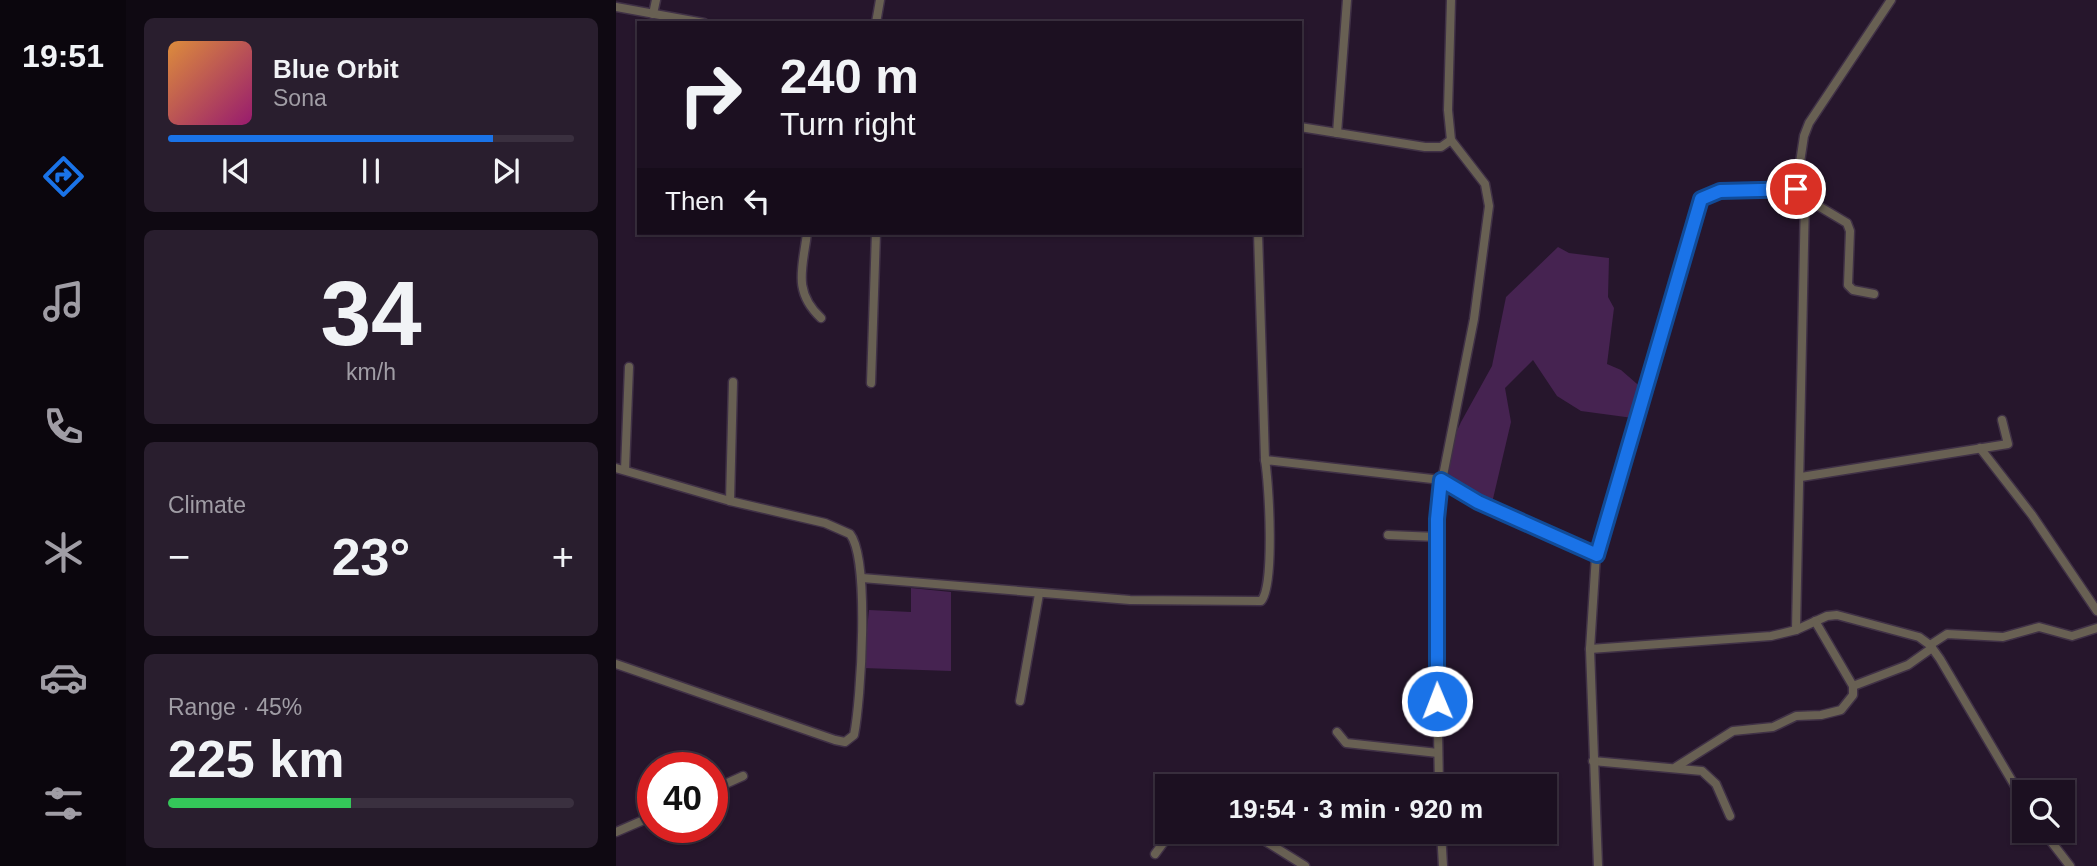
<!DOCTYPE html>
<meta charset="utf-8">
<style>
:root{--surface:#1c1021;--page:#291e2e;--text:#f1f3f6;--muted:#a09da5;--line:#3a303f;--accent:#1a73e8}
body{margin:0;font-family:Arial,sans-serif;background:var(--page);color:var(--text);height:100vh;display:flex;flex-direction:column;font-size:26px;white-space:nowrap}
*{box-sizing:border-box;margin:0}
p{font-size:23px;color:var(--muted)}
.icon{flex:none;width:38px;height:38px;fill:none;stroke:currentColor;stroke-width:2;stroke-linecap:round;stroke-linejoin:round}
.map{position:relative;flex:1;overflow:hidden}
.drawer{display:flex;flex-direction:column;gap:18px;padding:18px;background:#0f0912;width:490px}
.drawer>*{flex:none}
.hud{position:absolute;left:21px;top:21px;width:665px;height:214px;border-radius:0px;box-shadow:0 2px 5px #0004,0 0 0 2px var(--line);background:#1c1021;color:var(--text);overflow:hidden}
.controls{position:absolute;left:1396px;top:780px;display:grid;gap:14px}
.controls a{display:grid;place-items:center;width:63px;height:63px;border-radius:0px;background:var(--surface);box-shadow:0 2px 5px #0004,0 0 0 2px var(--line);font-size:35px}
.speed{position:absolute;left:21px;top:752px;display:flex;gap:14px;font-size:35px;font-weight:700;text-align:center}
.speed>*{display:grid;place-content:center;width:91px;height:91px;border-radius:50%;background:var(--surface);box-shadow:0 2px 5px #0004,0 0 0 2px var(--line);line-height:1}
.speed .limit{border:10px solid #d22;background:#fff;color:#111}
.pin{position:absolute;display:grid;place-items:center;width:60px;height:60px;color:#fff;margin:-30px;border:4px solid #fff;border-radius:50%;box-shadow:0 2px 7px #0007}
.me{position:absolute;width:77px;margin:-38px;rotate:359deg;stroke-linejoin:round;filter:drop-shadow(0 0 5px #0008)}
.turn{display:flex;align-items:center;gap:24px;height:147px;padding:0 28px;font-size:32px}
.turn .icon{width:91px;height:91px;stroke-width:2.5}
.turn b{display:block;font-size:49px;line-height:60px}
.then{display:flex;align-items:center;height:66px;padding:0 28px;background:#0003;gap:14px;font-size:26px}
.big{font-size:52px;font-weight:700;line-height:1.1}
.drawer .tile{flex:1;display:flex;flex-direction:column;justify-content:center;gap:10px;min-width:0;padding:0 24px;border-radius:10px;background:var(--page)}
.drawer .dial{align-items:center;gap:0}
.dial b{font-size:91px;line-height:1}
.song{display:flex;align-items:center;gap:21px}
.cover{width:84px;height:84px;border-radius:10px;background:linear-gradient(135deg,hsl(30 70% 55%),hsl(320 70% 35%))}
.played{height:7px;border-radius:4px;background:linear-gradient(90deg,var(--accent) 80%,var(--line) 80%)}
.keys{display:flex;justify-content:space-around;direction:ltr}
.heat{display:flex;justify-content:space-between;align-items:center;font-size:38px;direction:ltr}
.charge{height:10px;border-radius:5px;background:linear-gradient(90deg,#34c759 45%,var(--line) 0)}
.trip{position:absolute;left:539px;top:774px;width:402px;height:70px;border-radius:0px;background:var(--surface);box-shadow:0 2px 5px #0004,0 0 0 2px var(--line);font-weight:700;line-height:70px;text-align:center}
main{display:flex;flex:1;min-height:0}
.tab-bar{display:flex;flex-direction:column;width:126px;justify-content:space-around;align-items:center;background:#0b060d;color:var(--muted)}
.tab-bar .icon{width:49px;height:49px}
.tab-bar .current{color:var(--accent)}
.tab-bar b{font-size:32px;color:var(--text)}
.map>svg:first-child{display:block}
</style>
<main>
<nav class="tab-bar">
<b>19:51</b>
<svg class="icon current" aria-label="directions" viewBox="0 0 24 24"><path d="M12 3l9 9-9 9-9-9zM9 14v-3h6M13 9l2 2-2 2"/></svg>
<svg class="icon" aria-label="music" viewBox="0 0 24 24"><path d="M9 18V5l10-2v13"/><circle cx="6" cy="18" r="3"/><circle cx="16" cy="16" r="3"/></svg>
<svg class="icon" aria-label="phone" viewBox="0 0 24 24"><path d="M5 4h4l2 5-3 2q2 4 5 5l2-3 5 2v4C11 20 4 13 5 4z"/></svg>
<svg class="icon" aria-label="climate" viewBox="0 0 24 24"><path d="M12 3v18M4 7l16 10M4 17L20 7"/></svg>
<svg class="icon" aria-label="car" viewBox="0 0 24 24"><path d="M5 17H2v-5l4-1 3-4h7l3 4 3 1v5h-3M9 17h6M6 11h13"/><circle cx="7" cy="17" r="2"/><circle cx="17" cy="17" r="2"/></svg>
<svg class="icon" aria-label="filters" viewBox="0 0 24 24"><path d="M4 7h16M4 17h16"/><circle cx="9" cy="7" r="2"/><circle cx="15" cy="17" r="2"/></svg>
</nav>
<section class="drawer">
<div class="tile">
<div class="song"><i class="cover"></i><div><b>Blue Orbit</b><p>Sona</p></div></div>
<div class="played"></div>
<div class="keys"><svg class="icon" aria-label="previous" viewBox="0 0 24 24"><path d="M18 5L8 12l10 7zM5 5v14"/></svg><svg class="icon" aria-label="pause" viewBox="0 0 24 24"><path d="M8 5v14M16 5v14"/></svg><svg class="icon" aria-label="next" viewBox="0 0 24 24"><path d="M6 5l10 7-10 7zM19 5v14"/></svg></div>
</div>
<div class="tile dial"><b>34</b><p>km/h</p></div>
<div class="tile"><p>Climate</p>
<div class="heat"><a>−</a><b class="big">23°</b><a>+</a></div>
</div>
<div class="tile"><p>Range · 45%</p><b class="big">225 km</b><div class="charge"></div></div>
</section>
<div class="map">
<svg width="1481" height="866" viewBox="0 0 1481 866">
<rect width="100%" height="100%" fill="#26162c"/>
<!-- green -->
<g fill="#462351">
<path d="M942,247L953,253L993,258L992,297L998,308L991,364L1005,370L1028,390L1017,418L965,411L941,396L917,360L889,388L895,422L876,503L822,472L845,422L876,366L890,297Z"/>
<path d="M295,588L335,592V671L247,668L253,610L295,612Z"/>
</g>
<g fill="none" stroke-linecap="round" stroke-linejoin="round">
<defs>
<g id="minor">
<path d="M0,7L88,23"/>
<path d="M37,14L40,0"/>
<path d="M260,23L264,0"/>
<path d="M684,127L809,147H825L835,140"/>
<path d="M721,133L731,0"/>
<path d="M1180,189L1188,136L1193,123L1275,0"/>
<path d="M191,233C187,267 176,291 205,318"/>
<path d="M642,233L649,460"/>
<path d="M255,383L260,233"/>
<path d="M1364,448L1416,515L1481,611"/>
<path d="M0,468L114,501L209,523L234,534C254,559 245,701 238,735L229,742L219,740L0,664"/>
<path d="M9,470L13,367"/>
<path d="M1185,477L1392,444L1386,420"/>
<path d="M114,501L117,382"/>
<path d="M772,535L821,537"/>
<path d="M246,578L514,600L645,601C659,586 653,483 649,460L825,480L862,502L980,555"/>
<path d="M1180,630L1189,198"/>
<path d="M1314,645L1331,634L1387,637L1423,627L1456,636L1481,628"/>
<path d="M974,649L1155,636L1180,630L1211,616L1221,615L1303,637L1314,645L1324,659L1409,803"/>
<path d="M1237,686L1292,665L1316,648"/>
<path d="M404,701L423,594"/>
<path d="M721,732L730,743L822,753"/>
<path d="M977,761L1086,771L1100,784L1114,816"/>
<path d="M1060,767L1117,731L1157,727L1180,716L1205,715L1225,710L1237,695V686L1199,621"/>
<path d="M823,786L820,623L822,501L858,319L873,206L869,184L835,140L832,110L835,0"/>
<path d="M96,790L127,776"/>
<path d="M633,831L689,866"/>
<path d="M825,831L827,866"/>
<path d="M1427,831L1454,866"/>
<path d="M0,832L37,816"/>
<path d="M539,854L556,831"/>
<path d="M982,866L974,649L980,555L1085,199L1104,191L1180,189L1189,198L1231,223L1234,231L1232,285L1237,290L1258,294"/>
</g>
</defs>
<!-- minor casing -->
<use href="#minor" stroke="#403146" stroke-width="11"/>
<!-- minor -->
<use href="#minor" stroke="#686053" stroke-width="8"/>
</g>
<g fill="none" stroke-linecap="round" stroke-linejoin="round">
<defs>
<path id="route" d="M821,701V519L825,480L862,502L981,555L1085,199L1104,191L1180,189"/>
</defs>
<!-- route casing -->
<use href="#route" stroke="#114b97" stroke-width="18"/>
<!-- route -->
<use href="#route" stroke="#1a73e8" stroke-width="12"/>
</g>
</svg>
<div class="controls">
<a><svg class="icon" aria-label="search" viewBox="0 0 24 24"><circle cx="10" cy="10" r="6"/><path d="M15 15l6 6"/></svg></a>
</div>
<div class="speed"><div class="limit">40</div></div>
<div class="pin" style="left:1180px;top:189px;background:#d93025"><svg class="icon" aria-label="arrive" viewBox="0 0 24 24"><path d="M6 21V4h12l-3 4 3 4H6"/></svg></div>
<svg class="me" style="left:821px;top:701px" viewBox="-20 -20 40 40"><circle r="17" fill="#1a73e8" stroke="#fff" stroke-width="3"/><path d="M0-11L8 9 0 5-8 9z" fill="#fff"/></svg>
<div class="trip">19:54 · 3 min · 920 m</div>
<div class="hud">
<div class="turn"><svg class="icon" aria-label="right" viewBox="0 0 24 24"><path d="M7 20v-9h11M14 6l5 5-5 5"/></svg><div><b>240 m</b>Turn right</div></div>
<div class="then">Then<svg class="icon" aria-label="left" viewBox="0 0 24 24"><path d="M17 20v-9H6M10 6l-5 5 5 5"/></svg></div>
</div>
</div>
</main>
